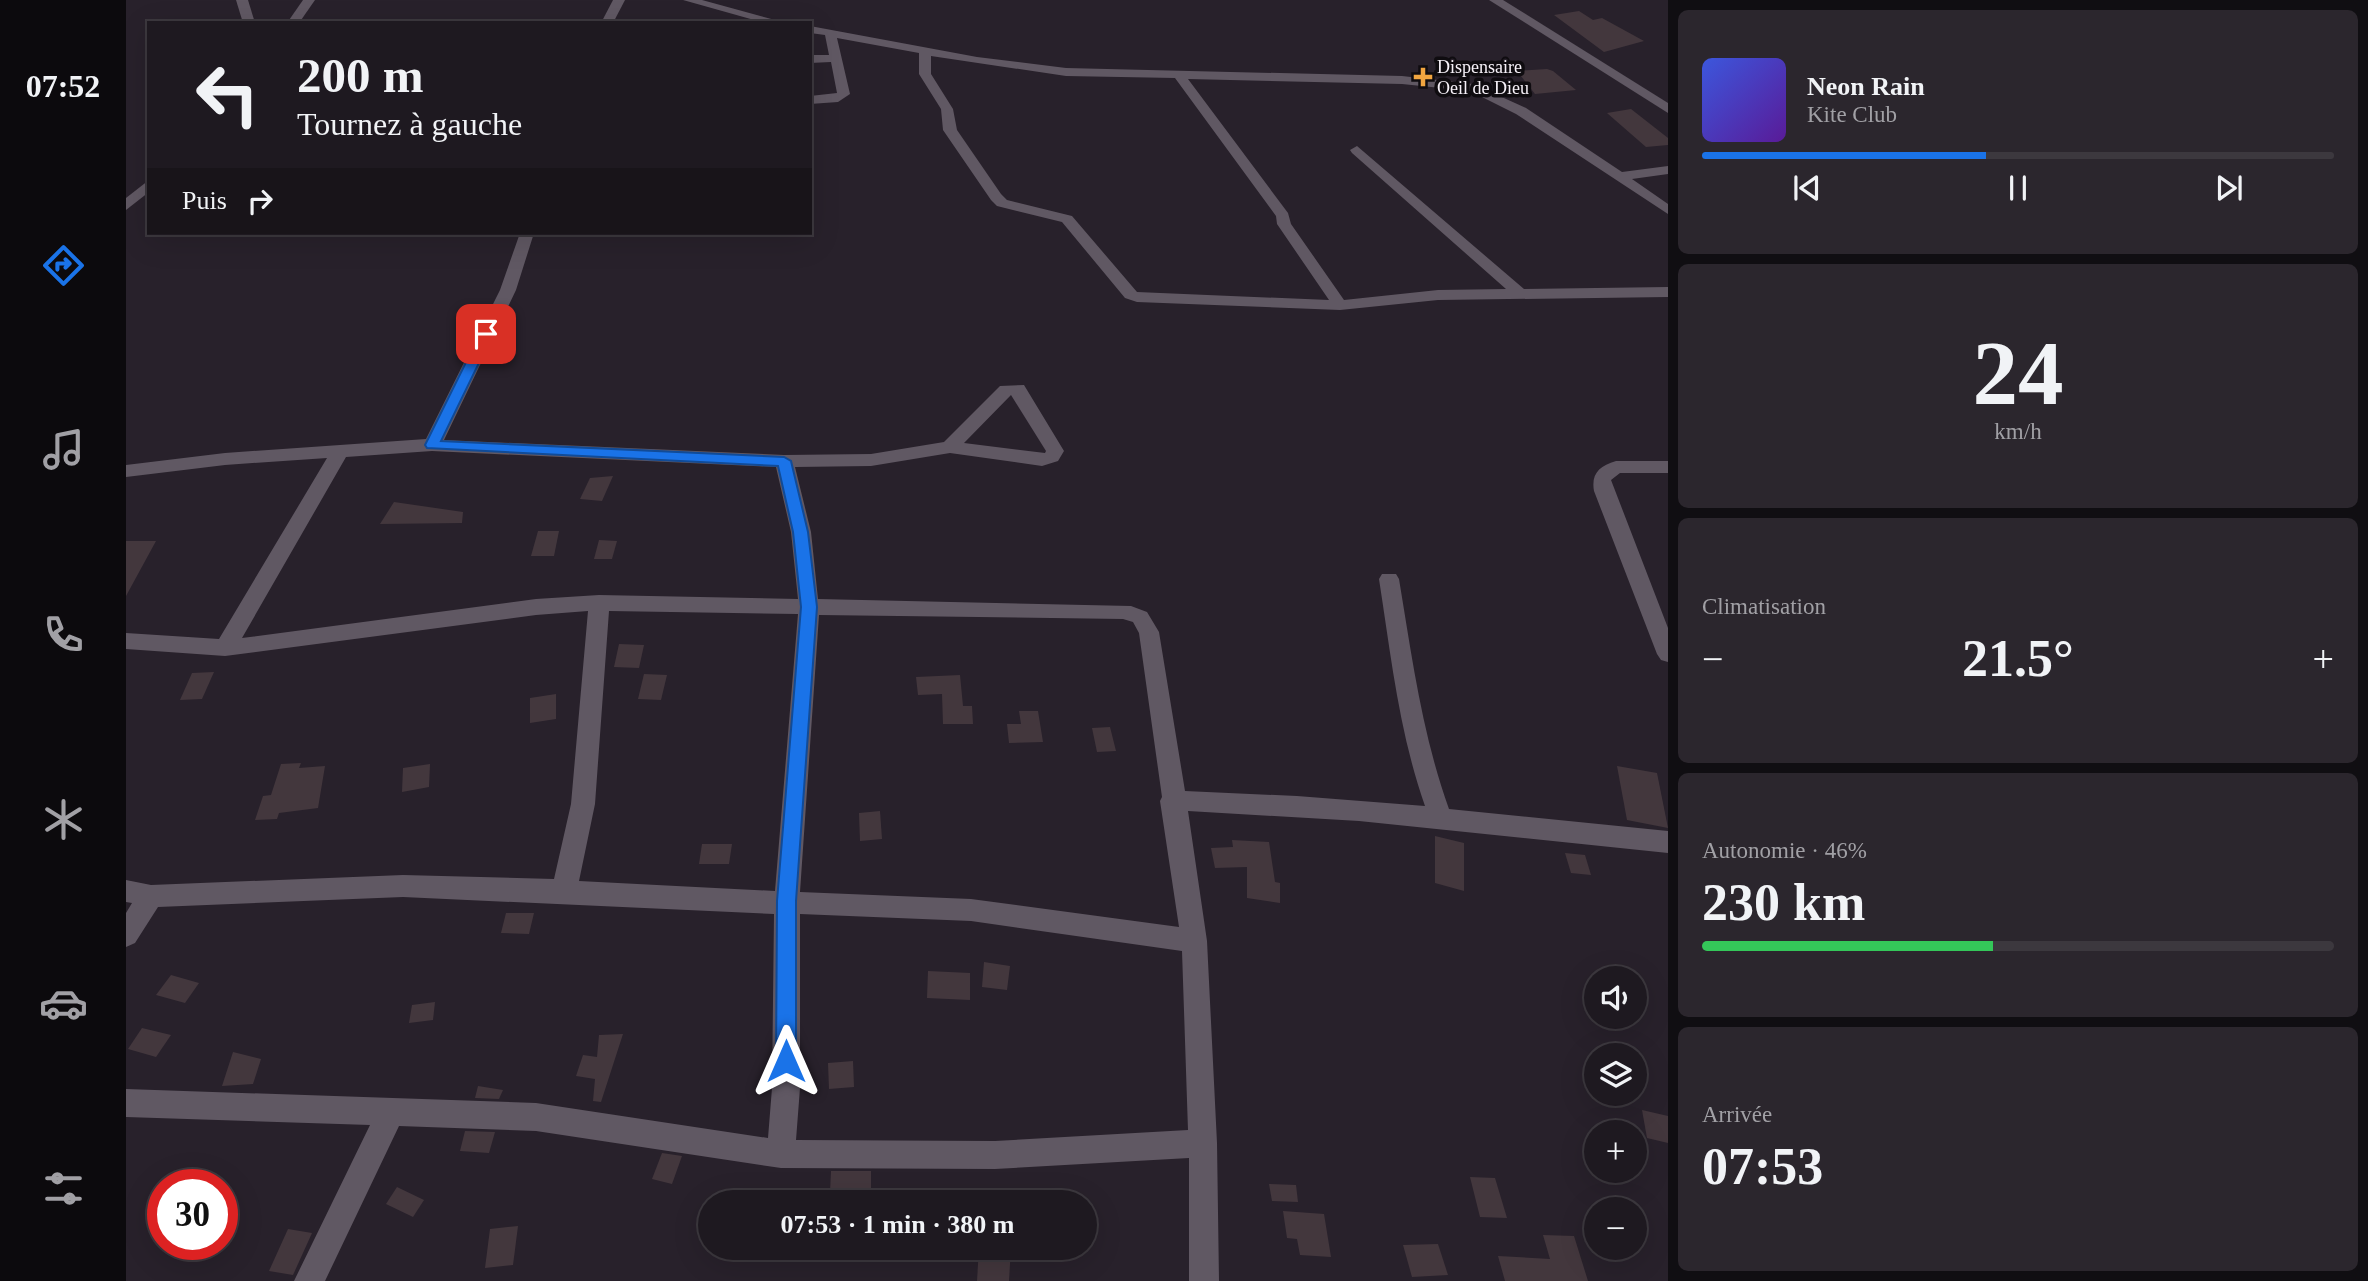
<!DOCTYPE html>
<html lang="fr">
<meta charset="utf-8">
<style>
:root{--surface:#1e1920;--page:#2b262d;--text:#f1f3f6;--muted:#a1a0a5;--line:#3c383e;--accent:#1a73e8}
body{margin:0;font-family:"Times New Roman",serif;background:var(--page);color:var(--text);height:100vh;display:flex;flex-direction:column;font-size:26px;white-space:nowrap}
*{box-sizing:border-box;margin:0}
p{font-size:23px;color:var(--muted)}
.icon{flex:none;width:38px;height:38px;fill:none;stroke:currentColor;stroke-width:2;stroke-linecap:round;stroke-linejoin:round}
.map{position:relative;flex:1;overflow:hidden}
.panel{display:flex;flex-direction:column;gap:10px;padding:10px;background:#100e12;width:700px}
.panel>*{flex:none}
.guide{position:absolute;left:21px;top:21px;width:665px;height:214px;border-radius:0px;box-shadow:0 7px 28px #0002,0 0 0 2px var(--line);background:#1e1920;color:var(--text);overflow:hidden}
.controls{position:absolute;left:1458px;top:966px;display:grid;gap:14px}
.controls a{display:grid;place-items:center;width:63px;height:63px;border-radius:50%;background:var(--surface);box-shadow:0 7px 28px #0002,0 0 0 2px var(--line);font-size:35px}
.speed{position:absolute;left:21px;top:1169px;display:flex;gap:14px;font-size:35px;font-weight:700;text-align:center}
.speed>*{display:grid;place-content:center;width:91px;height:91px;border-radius:50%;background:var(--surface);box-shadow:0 7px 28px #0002,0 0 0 2px var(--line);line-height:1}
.speed .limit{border:10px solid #d22;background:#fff;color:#111}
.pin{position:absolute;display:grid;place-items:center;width:60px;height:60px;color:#fff;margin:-30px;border-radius:14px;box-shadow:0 4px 10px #0006}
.me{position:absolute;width:77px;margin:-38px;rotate:0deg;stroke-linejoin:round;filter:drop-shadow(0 0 5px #0008)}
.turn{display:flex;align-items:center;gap:24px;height:147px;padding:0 35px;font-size:32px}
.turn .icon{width:91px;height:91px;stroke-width:2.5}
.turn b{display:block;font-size:49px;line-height:60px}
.then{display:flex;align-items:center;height:66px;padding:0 35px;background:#0003;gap:14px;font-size:26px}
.big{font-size:52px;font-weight:700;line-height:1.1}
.panel .tile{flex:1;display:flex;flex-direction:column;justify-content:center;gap:10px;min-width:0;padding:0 24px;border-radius:10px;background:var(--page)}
.panel .dial{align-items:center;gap:0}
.dial b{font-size:91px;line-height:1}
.song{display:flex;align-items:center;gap:21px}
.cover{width:84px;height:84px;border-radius:10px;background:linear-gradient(135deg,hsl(230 70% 55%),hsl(270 70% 35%))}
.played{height:7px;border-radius:4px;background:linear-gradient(90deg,var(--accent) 45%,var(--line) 45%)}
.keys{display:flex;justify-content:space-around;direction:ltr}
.heat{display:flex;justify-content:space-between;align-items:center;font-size:38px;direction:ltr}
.charge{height:10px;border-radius:5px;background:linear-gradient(90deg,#34c759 46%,var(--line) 0)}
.trip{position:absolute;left:572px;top:1190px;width:399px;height:70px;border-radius:35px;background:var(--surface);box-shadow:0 7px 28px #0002,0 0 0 2px var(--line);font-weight:700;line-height:70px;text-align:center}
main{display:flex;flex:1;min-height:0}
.menu{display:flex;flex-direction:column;width:126px;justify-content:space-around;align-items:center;background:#0c0a0d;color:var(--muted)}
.menu .icon{width:49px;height:49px}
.menu .current{color:var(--accent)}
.menu b{font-size:32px;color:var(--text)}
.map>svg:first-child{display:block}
</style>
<main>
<nav class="menu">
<b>07:52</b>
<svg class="icon current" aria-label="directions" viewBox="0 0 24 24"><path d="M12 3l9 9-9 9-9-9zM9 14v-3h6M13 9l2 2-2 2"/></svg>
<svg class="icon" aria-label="music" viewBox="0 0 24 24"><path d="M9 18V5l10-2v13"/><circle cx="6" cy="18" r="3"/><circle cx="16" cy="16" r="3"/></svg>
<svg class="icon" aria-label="phone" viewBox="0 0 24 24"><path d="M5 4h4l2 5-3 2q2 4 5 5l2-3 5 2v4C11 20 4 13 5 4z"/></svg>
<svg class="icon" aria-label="climate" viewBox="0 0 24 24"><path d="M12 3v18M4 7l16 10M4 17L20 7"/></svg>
<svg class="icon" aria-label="car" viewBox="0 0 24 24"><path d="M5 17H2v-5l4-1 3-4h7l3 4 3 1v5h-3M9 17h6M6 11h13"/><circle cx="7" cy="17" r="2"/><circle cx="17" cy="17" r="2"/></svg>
<svg class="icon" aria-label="filters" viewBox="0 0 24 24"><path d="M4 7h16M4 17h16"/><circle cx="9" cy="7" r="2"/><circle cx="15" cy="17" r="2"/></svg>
</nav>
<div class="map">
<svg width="1542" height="1281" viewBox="0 0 1542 1281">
<rect width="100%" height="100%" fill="#28212b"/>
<!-- building -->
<g fill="#43373d">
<path d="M1453,11L1467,20L1476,18L1518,41L1478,52L1428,15Z"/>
<path d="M1421,69L1427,71L1450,90L1409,94L1391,71Z"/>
<path d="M1505,109L1542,138V145L1520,147L1481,113Z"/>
<path d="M487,476L476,501L454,499L464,478Z"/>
<path d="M268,502L337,512L336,523L254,524Z"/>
<path d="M412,531H433L428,556H405Z"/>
<path d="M473,540L491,541L486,559H468Z"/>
<path d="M0,541H30L0,596Z"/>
<path d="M493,644L518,645L513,668L488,667Z"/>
<path d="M88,672L76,699L54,700L66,673Z"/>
<path d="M518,674L541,675L535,700L512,699Z"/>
<path d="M834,675L837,706H846L847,724H817L816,694L792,695L790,677Z"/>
<path d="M430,694V719L404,723V698Z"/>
<path d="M893,711H912L917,742L883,743L881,724H895Z"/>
<path d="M984,727L990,751L971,752L966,728Z"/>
<path d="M175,763L173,768L199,766L192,808L153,813L151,819L129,820L137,796L145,795L155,764Z"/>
<path d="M304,764L303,787L276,792L277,768Z"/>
<path d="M1491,766L1531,773L1542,828L1501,820Z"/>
<path d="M754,811L756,839L734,841L733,813Z"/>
<path d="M1309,836L1338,843V891L1309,883Z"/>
<path d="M1106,840L1143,842L1149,882L1154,883V903L1121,898V867L1089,868L1085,848L1107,847Z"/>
<path d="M576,844H606L603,864H573Z"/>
<path d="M1439,853L1459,855L1465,875L1445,873Z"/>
<path d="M380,913H408L403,934L375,933Z"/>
<path d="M858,962L884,966L881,990L856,987Z"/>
<path d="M802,971L844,973V1000L801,998Z"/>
<path d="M45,975L73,983L59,1003L30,995Z"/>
<path d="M309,1002L307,1020L283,1023L286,1005Z"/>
<path d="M16,1028L45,1035L30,1057L2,1049Z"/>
<path d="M497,1034L475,1102L467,1101L469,1079L450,1076L457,1055L471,1057L473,1035Z"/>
<path d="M107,1052L135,1059L127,1084L96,1086Z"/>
<path d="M727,1061L728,1087L703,1089L702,1063Z"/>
<path d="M352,1086L377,1090L373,1099L349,1098Z"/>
<path d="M1516,1110L1542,1116V1143L1521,1138Z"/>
<path d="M339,1131L369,1132L363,1153L334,1151Z"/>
<path d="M536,1153L556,1156L546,1184L526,1179Z"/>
<path d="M705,1171H745V1193H704Z"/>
<path d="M1344,1177L1369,1178L1381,1218L1354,1217Z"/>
<path d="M1143,1184L1170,1185L1172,1202L1146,1201Z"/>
<path d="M271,1187L298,1200L287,1217L260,1204Z"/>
<path d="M1157,1211L1198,1214L1205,1257L1174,1255L1171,1239L1161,1238Z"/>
<path d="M392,1226L387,1265L359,1268L364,1229Z"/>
<path d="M162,1229L186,1233L167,1275L143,1271Z"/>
<path d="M1417,1235L1448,1236L1462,1281H1379L1372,1256L1424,1259Z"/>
<path d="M1312,1244L1322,1275L1286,1277L1277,1245Z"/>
<path d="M853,1248H885L883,1281H851Z"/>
</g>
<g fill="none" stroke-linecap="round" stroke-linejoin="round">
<!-- street -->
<g fill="#605863" fill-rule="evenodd">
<path d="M110,0H122L129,23H117Z"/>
<path d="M177,0H189L173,23H161Z"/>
<path d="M487,0H499L487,23H475Z"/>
<path d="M557,0H576L660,23H639Z"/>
<path d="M1363,0H1377L1542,103V113Z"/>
<path d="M684,26L851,57L940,68L1276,76L1347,84L1400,108L1496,172L1542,166V174L1506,179L1542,204V214L1390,114L1344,91L1276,84L1062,79L1162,213L1165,224L1218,300L1312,290L1380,289L1226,153L1224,150L1231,146L1398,289L1542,287V297L1312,300L1214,310L1011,302L999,298L936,222L871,206L865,200L817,130L815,109L793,74V53L711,38L724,94L712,102L684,104V96L711,93L705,62L684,63V55H703L699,35L684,33ZM805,56L940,76L1049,78L1150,216L1151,224L1203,300L1011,292L946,216L881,200L875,194L831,130L827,109L805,74Z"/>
<path d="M23,180V192L0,210V198Z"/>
<path d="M394,233H408L390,290L318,440L658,455L745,454L818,442L874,386L898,385L938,451L932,461L916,466L824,453L745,466L669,467L685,532L692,599L1005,606L1021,612L1033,632L1059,791L1171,796L1299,806C1273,732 1265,656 1253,579L1256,574H1270L1273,579C1286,657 1296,734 1323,809L1542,831V853L1233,821L1062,811L1081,941L1091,1143L1093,1281H1063V1158L869,1169L655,1168L410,1131L273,1126L199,1281H168L244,1125L0,1117V1089L410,1103L642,1138L646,1088L648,914L277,897L32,907L9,943L0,947V913L6,903L0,902V880L25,885L277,875L428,879L445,804L462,611L410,615L99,656L0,649V633L93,639L201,458L99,465L0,477V465L99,453L300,439L374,290ZM885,395L920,451L919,453L838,443ZM306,451L650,467L665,532L672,599L473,595L410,599L116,638L220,457ZM483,611L672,614L649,891L453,881L469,804ZM693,615L997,619L1007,622L1013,633L1036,797L1034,801L1053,927L845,899L674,892ZM674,914L845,921L1056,951L1062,1130L869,1141L670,1140L674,1088Z"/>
<path d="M1490,461H1542V473H1494L1485,480L1542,628V662L1535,660L1531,654L1468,491C1465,474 1473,466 1490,461Z"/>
</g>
</g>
<!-- route -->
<path fill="#1a73e8" stroke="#114b97" stroke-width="2" d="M360,331L367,334L315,441L658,457L665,461L682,532L691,607L670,901V1061L667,1068L660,1071L653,1068L650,1061L651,901L675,607L667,532L652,466L301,448L299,445L354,334Z"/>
<!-- markers -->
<path fill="#f1a540" stroke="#0f0c10" stroke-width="2.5" d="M1293.5 66.5h7v7h7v7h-7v7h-7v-7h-7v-7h7z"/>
<g text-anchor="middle" stroke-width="7" stroke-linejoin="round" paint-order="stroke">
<!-- far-poi labels -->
<g font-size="18" fill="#f6f1f8" stroke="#0f0c10" text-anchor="start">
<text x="1311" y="73">Dispensaire<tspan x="1311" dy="21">Oeil de Dieu</tspan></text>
</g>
</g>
</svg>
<div class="controls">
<a><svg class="icon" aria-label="sound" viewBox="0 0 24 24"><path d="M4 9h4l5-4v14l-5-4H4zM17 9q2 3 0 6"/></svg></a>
<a><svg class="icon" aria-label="layers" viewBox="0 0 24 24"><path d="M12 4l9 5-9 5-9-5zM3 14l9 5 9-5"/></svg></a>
<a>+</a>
<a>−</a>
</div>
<div class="speed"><div class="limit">30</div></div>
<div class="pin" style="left:360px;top:334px;background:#d93025"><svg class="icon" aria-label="arrive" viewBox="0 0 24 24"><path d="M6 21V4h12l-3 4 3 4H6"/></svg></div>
<svg class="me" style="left:660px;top:1061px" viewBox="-20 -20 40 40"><path d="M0-17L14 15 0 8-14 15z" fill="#1a73e8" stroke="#fff" stroke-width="4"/></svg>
<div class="trip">07:53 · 1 min · 380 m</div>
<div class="guide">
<div class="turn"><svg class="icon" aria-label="left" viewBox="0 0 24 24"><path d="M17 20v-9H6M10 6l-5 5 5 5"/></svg><div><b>200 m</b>Tournez à gauche</div></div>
<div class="then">Puis<svg class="icon" aria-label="right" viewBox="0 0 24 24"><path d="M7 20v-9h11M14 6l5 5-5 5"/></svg></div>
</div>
</div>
<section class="panel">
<div class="tile">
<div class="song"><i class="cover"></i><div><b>Neon Rain</b><p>Kite Club</p></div></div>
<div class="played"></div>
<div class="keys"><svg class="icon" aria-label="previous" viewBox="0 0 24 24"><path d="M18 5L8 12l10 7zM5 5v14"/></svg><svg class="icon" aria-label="pause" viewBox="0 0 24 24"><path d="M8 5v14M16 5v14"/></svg><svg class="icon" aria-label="next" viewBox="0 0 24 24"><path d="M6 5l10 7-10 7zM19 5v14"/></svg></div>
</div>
<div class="tile dial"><b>24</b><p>km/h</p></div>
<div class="tile"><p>Climatisation</p>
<div class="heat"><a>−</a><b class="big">21.5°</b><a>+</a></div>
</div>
<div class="tile"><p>Autonomie · 46%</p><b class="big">230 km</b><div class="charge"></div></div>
<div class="tile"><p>Arrivée</p><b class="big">07:53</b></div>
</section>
</main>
